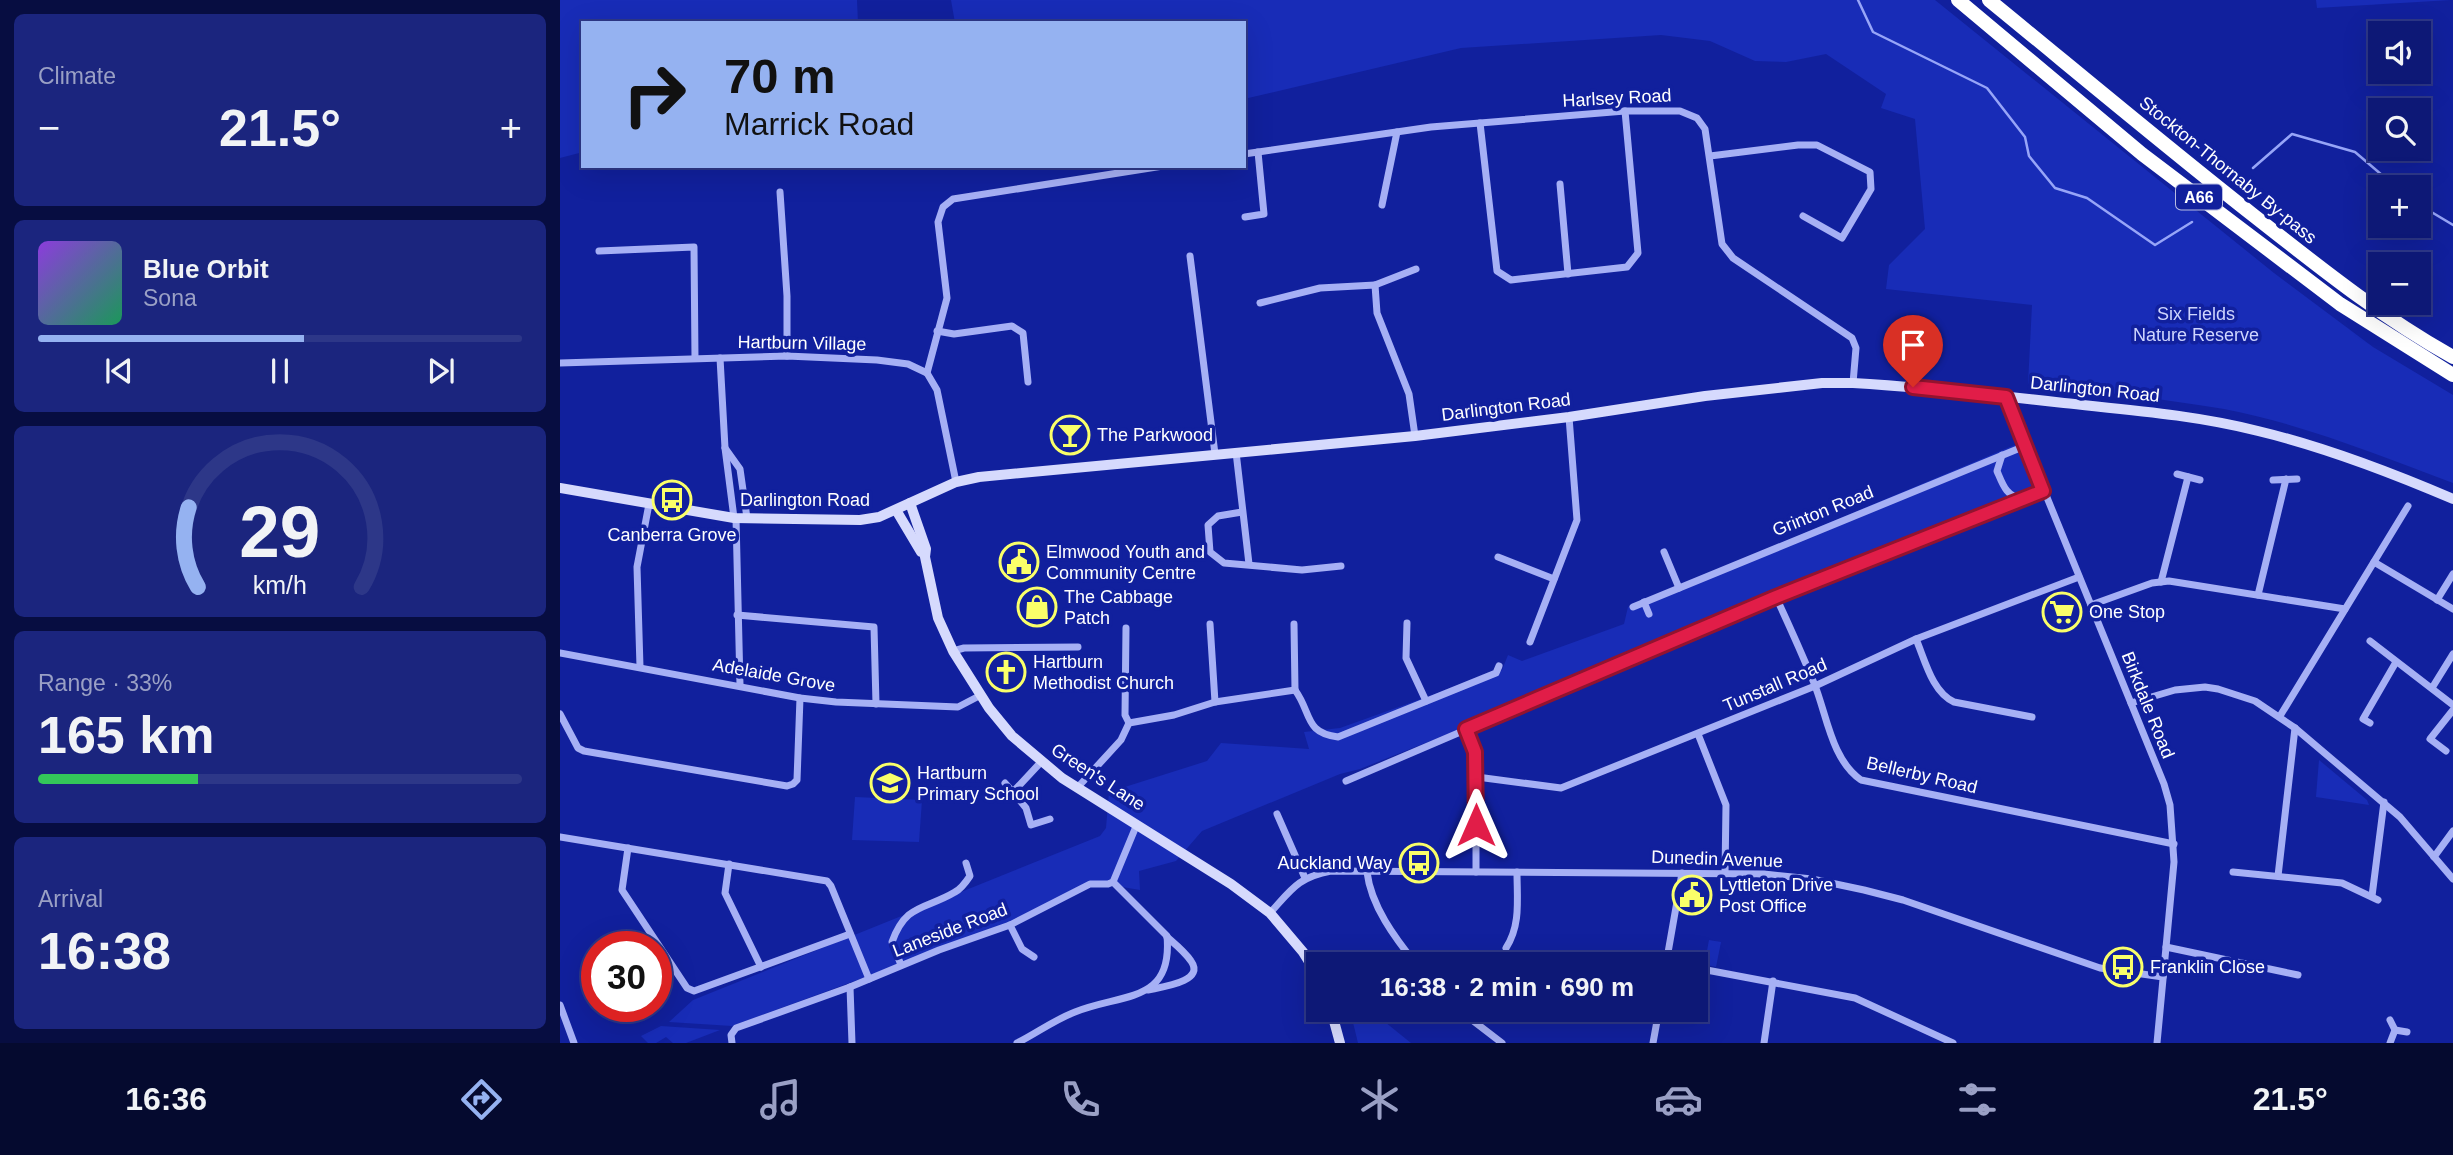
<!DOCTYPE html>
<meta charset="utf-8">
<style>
:root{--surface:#0d1876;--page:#1b257e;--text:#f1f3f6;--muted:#9aa0c5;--line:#2d3788;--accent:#95b2f1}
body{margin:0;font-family:Arial,sans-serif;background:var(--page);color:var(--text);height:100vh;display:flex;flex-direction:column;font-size:26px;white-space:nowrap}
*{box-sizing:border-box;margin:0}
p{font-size:23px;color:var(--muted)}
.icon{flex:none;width:38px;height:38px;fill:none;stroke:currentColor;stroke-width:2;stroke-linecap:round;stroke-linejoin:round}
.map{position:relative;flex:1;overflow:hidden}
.sheet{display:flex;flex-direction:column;gap:14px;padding:14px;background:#070d41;width:560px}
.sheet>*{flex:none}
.banner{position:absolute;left:21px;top:21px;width:665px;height:147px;border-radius:0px;box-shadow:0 7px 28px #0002,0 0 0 2px var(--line);background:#95b2f1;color:#111;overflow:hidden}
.controls{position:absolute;left:1808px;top:21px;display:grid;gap:14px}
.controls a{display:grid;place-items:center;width:63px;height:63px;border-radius:0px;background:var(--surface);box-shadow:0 7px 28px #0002,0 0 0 2px var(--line);font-size:35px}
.speed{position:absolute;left:21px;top:931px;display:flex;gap:14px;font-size:35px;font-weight:700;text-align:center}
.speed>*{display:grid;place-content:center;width:91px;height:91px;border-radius:50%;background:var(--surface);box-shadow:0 7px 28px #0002,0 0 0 2px var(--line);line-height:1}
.speed .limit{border:10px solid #d22;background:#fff;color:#111}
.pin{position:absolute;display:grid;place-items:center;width:60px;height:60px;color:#fff;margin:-72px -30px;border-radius:50% 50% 50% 0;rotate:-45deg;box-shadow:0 0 7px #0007}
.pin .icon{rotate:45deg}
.me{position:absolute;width:77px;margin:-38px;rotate:0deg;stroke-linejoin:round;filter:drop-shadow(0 0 5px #0008)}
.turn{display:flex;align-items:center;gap:24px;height:147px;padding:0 28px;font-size:32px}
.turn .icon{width:91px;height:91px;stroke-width:2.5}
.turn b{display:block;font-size:49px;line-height:60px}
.big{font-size:52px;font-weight:700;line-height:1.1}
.sheet .card{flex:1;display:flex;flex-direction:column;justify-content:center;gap:10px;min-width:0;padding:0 24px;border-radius:10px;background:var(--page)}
.sheet .dial{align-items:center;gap:0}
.dial svg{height:182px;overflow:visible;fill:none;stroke:var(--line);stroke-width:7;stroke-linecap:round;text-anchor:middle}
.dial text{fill:var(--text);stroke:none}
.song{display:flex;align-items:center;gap:21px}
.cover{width:84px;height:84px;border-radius:10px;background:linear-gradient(135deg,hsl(270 70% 55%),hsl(150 70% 35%))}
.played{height:7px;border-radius:4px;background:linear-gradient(90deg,var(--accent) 55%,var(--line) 55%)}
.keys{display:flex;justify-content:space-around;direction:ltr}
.heat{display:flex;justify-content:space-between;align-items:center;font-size:38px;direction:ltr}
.charge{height:10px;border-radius:5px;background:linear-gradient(90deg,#34c759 33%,var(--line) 0)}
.trip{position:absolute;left:746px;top:952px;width:402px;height:70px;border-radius:0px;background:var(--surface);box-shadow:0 7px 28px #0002,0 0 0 2px var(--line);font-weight:700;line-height:70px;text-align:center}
.tabs{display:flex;height:112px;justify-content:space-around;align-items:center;background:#050a2f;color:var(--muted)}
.tabs .icon{width:49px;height:49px}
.tabs .on{color:var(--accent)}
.tabs b{font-size:32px;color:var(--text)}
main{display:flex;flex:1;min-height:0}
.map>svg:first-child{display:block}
</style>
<main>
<section class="sheet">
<div class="card"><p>Climate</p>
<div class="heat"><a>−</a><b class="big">21.5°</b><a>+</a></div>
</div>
<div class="card">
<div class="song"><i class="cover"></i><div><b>Blue Orbit</b><p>Sona</p></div></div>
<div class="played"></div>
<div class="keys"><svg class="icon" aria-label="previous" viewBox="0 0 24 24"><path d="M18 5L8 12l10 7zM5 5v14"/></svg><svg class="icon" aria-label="pause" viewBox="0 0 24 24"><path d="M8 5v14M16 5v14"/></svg><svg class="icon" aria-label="next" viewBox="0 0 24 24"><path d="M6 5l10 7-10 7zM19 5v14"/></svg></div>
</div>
<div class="card dial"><svg viewBox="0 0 100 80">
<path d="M14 69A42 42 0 1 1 86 69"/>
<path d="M14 69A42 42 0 0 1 10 34" stroke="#95b2f1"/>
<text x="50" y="56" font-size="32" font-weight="700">29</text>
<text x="50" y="72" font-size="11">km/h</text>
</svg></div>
<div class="card"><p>Range · 33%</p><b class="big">165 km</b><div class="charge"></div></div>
<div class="card"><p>Arrival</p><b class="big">16:38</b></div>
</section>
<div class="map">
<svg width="1893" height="1043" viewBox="0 0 1893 1043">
<rect width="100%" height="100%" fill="#11209d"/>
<!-- green -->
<g fill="#182cb7">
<path d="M0,0H297L298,23H23V152L0,158Z"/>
<path d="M391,0H1375L1714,273L1813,347L1893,395V483C1821,456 1739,423 1664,409C1599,398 1533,391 1468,384L1472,305L1326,289L1329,265L1365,229L1355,119L1321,108L1326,94L1266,54L1226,62L1195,61L1150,41L1101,35L901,48L684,99V23H395Z"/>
<path d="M1756,0H1891L1757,8Z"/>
<path d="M1457,444L1478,499L800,769L780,774L642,831L616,861L579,871L580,890L539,883L447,925L172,1026L109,1022L133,1000L540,836L546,828L549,792L647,761L661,743L749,749L744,732L780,728L942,670L948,655L962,661L1064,624L1068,607Z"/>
<path d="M1759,760L1807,800L1809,805L1756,797Z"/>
<path d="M295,797L362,800L359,842L292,840Z"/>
<path d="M1149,940L1161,942L1156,967L1147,965L1145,962Z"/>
<path d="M790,1010H810L851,1043H798Z"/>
<path d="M101,1026L160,1030L126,1043H113L106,1037L96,1043H88L81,1036Z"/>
</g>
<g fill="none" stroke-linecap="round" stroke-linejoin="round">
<!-- stream -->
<g stroke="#97a5f8" stroke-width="2.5">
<path d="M1298,0L1313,32L1427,88L1465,137L1469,156L1495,188L1527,198L1595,245L1632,222"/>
<path d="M1693,168L1732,134L1795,152L1836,187"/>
<path d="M1858,204L1893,225"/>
</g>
<!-- street -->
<g stroke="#a6b0f5" stroke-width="7">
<path d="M920,123L937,271L951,280L1067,267L1078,253L1065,111"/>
<path d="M684,154L871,127L1065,111H1120L1137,118L1145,129L1162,244L1173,258L1292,338L1296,348L1293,383"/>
<path d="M1150,156L1238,145H1257L1310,172L1311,189L1282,238L1243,216"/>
<path d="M1000,184L1008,274"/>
<path d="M220,192L227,296V356"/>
<path d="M822,205L837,132"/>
<path d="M685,217L704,214L698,152"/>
<path d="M39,251L134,247L135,358"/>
<path d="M630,256L655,454"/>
<path d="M815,285L856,269"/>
<path d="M700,303L760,288L815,285L817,313L849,394L855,436"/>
<path d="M377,331L394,334L452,326L463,333L468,382"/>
<path d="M160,358L165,448L174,518"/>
<path d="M0,363L227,356L317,360L348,364L367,373L377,390L396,482"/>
<path d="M367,373L387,298L378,222L383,207L393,199L603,166"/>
<path d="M1446,397L1604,784L1610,805L1614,862L1597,1043"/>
<path d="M165,448L180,469L187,518"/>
<path d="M676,452L689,564"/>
<path d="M1442,455L1437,471C1443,485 1446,496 1462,499"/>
<path d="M1617,474L1640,480"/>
<path d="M1713,480L1737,479"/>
<path d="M682,512L658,516L648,525L650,552L664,563L742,570L781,566"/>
<path d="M176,518L180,685"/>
<path d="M1104,552L1119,588"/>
<path d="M938,557L994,579"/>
<path d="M1814,562L1893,609"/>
<path d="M1601,582L1628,477"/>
<path d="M1698,595L1726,479"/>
<path d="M1216,597C1229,625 1242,654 1254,683C1267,715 1271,759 1301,780L1614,844"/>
<path d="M1877,600L1893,574"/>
<path d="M1084,602L1089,614"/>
<path d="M1531,605L1592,583L1609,581L1785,609"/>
<path d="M1073,607L1465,446"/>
<path d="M177,615L314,627L316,704"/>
<path d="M847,623L846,658L866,701"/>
<path d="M650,624L655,702"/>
<path d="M734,624L735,690"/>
<path d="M566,628L565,715L569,723"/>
<path d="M1356,639C1365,660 1372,692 1394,702L1472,717"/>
<path d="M1810,641L1893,705"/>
<path d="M970,642L1017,520L1009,417"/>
<path d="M393,651L404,648L518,647"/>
<path d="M0,653L240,698L276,702L398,707L421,695"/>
<path d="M80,667L77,567L89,504"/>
<path d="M1872,688L1893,654"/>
<path d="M735,690C752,713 744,733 778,737L936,673L939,666"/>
<path d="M1571,703L1615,690L1645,687L1658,689L1695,701L1735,728L1840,817L1893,879"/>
<path d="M0,714L18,748L24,751L227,786L233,784L237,780L240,698"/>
<path d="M1720,716L1848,506"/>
<path d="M1810,723L1803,719L1836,662"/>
<path d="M907,729L916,752V872"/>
<path d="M1138,734L1166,805L1165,873"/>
<path d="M1886,751L1870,739L1893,710"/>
<path d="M481,762L453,792L466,808L471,825L490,819"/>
<path d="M917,777L1001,788L1255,686L1356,639L1519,577"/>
<path d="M786,781L1216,597L1483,491"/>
<path d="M445,783L453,792"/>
<path d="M518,787L561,740L569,723L614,715L655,702L735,690"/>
<path d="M717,814L745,878"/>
<path d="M0,837L267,881L271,886L309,979"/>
<path d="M68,848L62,890L127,988L134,991L290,934"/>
<path d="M1874,857L1893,831"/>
<path d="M169,864L165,893L201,967"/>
<path d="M807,872C811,906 835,938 856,964"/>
<path d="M1673,872L1782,883L1818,900"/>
<path d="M1718,876L1735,728"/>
<path d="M1812,896L1824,802"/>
<path d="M710,913C731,890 738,877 771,871L1204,874L1252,879L1304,890L1343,900L1540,968L1603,977"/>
<path d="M450,925L462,949L474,957"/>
<path d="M1606,947L1738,975"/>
<path d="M946,948C961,925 957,899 957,872"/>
<path d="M1106,964L1122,873"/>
<path d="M341,965L332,942C346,903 365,910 395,892C401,889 406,882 410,876L406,863"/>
<path d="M1136,968L1295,998L1393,1043"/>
<path d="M290,987L292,1043"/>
<path d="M588,990C601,987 646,982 631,961C625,952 615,944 607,937"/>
<path d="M0,1005L14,1043"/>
<path d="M899,1010L942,1043"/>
<path d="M1087,1010L1098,1012"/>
<path d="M1830,1020L1835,1030"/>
<path d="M172,1043L171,1035L176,1028L290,987L379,950L450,925L530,884H548L553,882L577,824"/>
<path d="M457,1043C477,1033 494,1020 515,1012C562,993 613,1004 607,936L553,882"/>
<path d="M1093,1043L1099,1010"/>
<path d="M1204,1043L1213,981"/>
<path d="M1830,1043L1835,1030L1847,1032"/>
</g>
<!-- secondary -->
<g stroke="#d6dafd" stroke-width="10">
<path d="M0,488L174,518L300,520L319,517L396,482L419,477L855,436L1009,417L1145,396L1262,383H1293C1364,387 1434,395 1504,403C1569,410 1635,415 1698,431C1765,447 1830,472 1893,499"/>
<path d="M350,503L366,549L365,557L378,618L393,651L429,708L452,736L502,778L671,884L710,913L743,952L758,976"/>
<path d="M336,510L361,552"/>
<path d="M771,1010L780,1043"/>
</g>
<!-- highway -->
<g stroke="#fff" stroke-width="14">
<path d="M1398,0L1582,154L1780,304L1893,375"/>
<path d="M1429,0C1517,72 1604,145 1693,215C1758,266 1821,317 1893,357"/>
</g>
</g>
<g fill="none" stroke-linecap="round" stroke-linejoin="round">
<defs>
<path id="route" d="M916,825L915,752L906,729L1216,597L1483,491L1446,397L1353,387"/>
</defs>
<!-- route casing -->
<use href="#route" stroke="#92132f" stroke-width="18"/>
<!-- route -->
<use href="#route" stroke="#e11d48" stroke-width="12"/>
</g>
<!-- icons -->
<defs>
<symbol id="bar-ring" viewBox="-11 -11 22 22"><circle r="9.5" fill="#11209d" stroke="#faff69" stroke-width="1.5"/><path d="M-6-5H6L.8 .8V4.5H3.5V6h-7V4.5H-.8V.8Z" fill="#faff69"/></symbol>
<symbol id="bus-ring" viewBox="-11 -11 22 22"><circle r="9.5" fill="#11209d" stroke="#faff69" stroke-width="1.5"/><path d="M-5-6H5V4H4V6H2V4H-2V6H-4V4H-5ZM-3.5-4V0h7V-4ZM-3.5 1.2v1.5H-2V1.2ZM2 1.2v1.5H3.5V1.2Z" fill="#faff69"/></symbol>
<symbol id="civic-ring" viewBox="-11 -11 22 22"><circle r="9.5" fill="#11209d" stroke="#faff69" stroke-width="1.5"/><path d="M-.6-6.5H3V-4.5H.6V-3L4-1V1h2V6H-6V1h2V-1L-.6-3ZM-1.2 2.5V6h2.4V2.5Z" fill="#faff69"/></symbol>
<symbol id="shop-ring" viewBox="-11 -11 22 22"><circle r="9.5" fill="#11209d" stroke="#faff69" stroke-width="1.5"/><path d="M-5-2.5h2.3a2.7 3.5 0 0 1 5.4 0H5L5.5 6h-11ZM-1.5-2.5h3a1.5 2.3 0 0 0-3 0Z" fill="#faff69"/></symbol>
<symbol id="supermarket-ring" viewBox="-11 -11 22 22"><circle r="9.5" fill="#11209d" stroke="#faff69" stroke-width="1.5"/><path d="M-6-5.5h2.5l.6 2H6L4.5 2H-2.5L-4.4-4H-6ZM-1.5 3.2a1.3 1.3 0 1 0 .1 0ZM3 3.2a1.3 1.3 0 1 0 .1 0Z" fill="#faff69"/></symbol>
<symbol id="church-ring" viewBox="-11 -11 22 22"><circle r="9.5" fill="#11209d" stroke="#faff69" stroke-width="1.5"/><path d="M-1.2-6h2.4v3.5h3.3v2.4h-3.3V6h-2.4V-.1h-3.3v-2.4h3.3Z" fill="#faff69"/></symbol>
<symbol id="school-ring" viewBox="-11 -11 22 22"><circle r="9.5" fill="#11209d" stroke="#faff69" stroke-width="1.5"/><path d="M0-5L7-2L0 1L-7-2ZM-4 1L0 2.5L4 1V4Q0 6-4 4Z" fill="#faff69"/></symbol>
</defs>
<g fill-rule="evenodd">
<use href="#bar-ring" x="488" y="413" width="44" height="44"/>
<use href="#bus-ring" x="90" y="478" width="44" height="44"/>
<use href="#civic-ring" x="437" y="540" width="44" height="44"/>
<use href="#shop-ring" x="455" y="585" width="44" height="44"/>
<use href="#supermarket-ring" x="1480" y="590" width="44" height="44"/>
<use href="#church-ring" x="424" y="650" width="44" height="44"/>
<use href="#school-ring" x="308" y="761" width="44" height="44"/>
<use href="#bus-ring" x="837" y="841" width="44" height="44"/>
<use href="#civic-ring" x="1110" y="873" width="44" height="44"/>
<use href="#bus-ring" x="1541" y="945" width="44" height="44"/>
</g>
<g text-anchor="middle" stroke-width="7" stroke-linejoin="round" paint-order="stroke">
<!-- shield labels -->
<rect fill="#11209d" stroke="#b8bce2" stroke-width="2" x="1616" y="184.5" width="46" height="25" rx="5"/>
<g font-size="16" font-weight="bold" fill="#fff">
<text x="1639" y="203">A66</text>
</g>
<!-- street labels -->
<g font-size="18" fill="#fff" stroke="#11209d">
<text transform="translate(1057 98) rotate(-3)" y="6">Harlsey Road</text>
<text transform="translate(1668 170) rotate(39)" y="6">Stockton-Thornaby By-pass</text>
<text transform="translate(242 343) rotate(1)" y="6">Hartburn Village</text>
<text transform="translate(1535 389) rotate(6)" y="6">Darlington Road</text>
<text transform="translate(946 407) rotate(-7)" y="6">Darlington Road</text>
<text x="245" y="506">Darlington Road</text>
<text transform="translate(1263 511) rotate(-22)" y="6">Grinton Road</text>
<text transform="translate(214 675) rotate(10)" y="6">Adelaide Grove</text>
<text transform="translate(1215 685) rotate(-23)" y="6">Tunstall Road</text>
<text transform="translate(1588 705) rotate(68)" y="6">Birkdale Road</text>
<text transform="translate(1362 775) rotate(13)" y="6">Bellerby Road</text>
<text transform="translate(538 777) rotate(33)" y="6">Green's Lane</text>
<text transform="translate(1157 859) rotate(2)" y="6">Dunedin Avenue</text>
<text transform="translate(390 930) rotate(-21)" y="6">Laneside Road</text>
</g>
<!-- park labels -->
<g font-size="18" fill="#ced5fe" stroke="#11209d">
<text x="1636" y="320">Six Fields<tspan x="1636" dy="21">Nature Reserve</tspan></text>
</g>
<!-- poi labels -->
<g font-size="18" fill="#fff" stroke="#11209d" text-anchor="start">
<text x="537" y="441">The Parkwood</text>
<text x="112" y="541" text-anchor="middle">Canberra Grove</text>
<text x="486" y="558">Elmwood Youth and<tspan x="486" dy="21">Community Centre</tspan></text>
<text x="504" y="603">The Cabbage<tspan x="504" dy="21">Patch</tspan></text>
<text x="1529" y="618">One Stop</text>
<text x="473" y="668">Hartburn<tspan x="473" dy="21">Methodist Church</tspan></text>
<text x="357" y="779">Hartburn<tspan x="357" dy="21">Primary School</tspan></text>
<text x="832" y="869" text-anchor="end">Auckland Way</text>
<text x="1159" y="891">Lyttleton Drive<tspan x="1159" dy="21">Post Office</tspan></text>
<text x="1590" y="973">Franklin Close</text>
</g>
</g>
</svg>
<div class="controls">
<a><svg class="icon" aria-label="sound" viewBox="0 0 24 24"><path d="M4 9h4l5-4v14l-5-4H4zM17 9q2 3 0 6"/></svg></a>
<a><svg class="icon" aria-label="search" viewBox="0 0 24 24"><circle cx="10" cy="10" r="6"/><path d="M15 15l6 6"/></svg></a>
<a>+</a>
<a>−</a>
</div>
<div class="speed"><div class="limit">30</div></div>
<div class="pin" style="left:1353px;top:387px;background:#d93025"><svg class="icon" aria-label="arrive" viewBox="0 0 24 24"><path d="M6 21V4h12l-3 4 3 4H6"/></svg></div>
<svg class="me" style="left:916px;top:825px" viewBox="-20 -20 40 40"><path d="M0-17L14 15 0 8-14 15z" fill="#e11d48" stroke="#fff" stroke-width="4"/></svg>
<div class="trip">16:38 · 2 min · 690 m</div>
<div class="banner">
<div class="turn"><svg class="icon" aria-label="right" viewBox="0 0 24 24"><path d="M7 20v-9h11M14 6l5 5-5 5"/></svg><div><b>70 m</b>Marrick Road</div></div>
</div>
</div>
</main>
<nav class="tabs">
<b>16:36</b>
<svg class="icon on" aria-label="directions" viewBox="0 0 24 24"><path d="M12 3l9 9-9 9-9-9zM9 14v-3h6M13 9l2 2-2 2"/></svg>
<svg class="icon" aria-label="music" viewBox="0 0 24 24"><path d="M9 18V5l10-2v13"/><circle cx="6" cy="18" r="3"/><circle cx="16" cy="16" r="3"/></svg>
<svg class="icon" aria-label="phone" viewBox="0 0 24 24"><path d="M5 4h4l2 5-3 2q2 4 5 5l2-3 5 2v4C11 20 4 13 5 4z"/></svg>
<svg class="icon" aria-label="climate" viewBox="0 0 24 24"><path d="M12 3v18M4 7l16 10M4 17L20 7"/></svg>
<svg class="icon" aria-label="car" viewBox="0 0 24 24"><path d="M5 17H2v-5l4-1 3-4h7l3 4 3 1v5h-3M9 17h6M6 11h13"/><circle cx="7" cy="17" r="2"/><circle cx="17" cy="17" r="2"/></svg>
<svg class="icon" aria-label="filters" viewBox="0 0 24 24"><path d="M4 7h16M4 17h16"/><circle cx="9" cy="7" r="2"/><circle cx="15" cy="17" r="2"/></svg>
<b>21.5°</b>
</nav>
